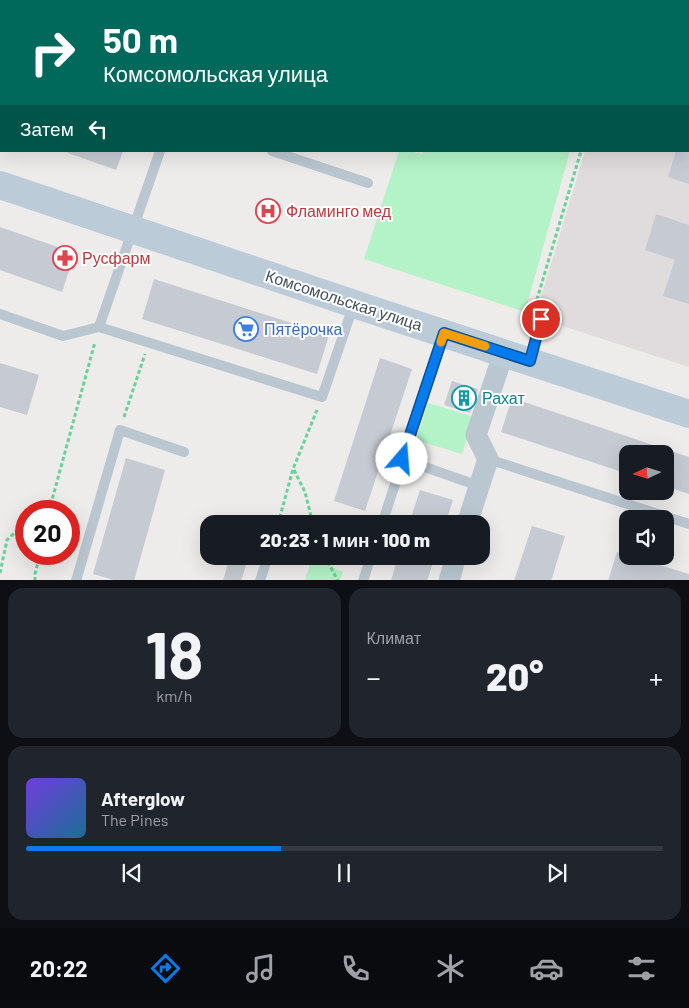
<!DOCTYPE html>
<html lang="ru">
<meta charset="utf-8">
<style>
:root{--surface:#171b24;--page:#20242c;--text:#f1f3f6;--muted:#9ea1a6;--line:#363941;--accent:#067bed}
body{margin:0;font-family:Barlow,sans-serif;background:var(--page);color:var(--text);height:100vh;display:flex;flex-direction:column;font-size:19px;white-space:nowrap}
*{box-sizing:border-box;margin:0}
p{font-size:16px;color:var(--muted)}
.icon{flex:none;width:28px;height:28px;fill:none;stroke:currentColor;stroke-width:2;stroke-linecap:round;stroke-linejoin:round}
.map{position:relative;height:580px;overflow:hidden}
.panel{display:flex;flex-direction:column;gap:8px;padding:8px;background:#0d0f14;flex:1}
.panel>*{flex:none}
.hud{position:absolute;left:0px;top:0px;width:690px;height:152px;box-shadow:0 5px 20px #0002;background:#00695c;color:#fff;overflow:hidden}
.needle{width:32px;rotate:266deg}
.tools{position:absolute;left:619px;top:445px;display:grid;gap:10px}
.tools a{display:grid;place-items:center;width:55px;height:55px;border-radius:10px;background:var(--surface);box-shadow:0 5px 20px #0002;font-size:25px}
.speed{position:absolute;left:15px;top:500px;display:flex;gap:10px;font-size:25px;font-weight:700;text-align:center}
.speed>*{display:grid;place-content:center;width:65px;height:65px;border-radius:50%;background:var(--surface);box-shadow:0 5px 20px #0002;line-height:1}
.speed .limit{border:8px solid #d22;background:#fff;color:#111}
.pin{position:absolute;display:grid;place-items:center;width:42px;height:42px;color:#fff;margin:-21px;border:2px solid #fff;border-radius:50%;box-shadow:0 1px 5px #0007}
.me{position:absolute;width:55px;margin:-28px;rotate:18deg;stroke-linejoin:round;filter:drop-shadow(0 0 4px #0008)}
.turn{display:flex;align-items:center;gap:18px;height:105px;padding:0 20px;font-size:22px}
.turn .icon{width:65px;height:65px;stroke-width:2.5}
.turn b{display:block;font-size:35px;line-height:42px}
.then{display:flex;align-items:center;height:48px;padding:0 20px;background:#0003;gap:10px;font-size:19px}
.big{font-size:38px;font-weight:800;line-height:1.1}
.panel .tile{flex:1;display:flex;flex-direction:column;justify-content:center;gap:8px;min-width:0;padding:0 18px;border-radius:15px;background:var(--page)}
.panel .dial{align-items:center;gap:0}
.dial b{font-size:65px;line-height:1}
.song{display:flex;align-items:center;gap:15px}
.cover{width:60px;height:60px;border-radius:8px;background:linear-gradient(135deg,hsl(260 70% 55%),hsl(200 70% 35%))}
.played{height:5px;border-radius:2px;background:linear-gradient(90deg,var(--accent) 40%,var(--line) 40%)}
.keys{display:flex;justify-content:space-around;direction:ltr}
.heat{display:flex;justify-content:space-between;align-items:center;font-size:28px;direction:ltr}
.panel .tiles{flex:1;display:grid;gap:8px;grid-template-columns:1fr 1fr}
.tile:last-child{grid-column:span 2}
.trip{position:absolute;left:200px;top:515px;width:290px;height:50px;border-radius:15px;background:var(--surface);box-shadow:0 5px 20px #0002;font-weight:800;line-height:50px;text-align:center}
.menu{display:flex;height:80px;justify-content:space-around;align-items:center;background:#090b0e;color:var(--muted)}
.menu .icon{width:35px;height:35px}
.menu .on{color:var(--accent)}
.menu b{font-size:22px;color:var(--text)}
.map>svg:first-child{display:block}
</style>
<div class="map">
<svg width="689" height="581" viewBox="0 0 689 581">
<rect width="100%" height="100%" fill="#eeebeb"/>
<!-- education -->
<g fill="#e0dcdd">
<path d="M0,0H468L1,1V10Z"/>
<path d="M689,69V367L535,317L585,151H689Z"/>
</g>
<!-- green -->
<g fill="#b3f3c7">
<path d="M399,151H409L422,154L424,151H570L525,312L364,259Z"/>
<path d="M428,403L474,417L462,454L416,440Z"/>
<path d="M312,558L343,572L340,580H305Z"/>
</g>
<!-- building -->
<g fill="#c6cad2">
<path d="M69,151H123L116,170L68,153Z"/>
<path d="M676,151H689V184L668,177Z"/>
<path d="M656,214L689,225V304L663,296L675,260L645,250Z"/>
<path d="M0,227L75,253L62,292L0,270Z"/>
<path d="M154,279L329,335L317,374L142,319Z"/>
<path d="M380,358L412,369L365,511L334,501Z"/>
<path d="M0,363L39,375L27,415L0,407Z"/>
<path d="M452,381L478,389L470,413L444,405Z"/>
<path d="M512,398L689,457V494L665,486V454H628V474L501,432Z"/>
<path d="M126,458L165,470L134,581H117L93,574Z"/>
<path d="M420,490L453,500L445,524H409Z"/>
<path d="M532,526L565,536L551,581H514Z"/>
<path d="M617,552L689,574V581H608Z"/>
<path d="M230,556H249L241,581H223Z"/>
<path d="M398,556H435L427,581H391Z"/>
</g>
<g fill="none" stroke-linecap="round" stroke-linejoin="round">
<!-- path -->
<g stroke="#68d397" stroke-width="3" stroke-dasharray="4 2.5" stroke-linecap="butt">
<path d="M535,306L581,151"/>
<path d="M124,417L145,354"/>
<path d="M294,470L305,492L313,524"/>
<path d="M39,511L51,500"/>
<path d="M49,511L95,342"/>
<path d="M278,524L293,469L317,410"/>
<path d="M325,556L338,581"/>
<path d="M0,573L7,540L26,522"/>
<path d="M35,581V574L40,554"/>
</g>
<!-- service -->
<g stroke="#bac7d0" stroke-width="10">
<path d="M557,0L561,1"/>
<path d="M624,1L625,0"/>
<path d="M0,58H1"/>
<path d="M272,151L368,183"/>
<path d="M0,314L63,336L99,327L322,397L354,304"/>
<path d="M99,327L160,151"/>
<path d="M530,360L541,319"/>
<path d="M402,459L479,486"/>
<path d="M488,459L689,524"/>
<path d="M382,524L444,334"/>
<path d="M76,581L120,430L184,452"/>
<path d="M260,581L268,556"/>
<path d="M363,581L371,556"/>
</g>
<!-- minor -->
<g stroke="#bac7d0" stroke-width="21">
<path d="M467,524L488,459L476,435L504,352"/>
<path d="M449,581L456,556"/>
</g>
<!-- secondary -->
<path stroke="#bbcbd7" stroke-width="28" d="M0,185L378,312L689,414"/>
</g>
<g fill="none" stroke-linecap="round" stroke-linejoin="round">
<defs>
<path id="route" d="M402,459L444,333L530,361L541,319"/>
</defs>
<!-- route casing -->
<use href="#route" stroke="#04509a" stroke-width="12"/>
<!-- route -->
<use href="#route" stroke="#067bed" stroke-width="9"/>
<!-- slow -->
<path stroke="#f59e0b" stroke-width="9" d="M441,342L444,333L485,346"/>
</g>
<!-- icons -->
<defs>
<symbol id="hospital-ring" viewBox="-11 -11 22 22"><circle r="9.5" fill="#fff" stroke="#e0444e" stroke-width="1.5"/><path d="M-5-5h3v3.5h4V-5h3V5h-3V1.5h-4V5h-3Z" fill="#e0444e"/></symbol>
<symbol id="pharmacy-ring" viewBox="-11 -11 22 22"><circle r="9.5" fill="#fff" stroke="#e0444e" stroke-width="1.5"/><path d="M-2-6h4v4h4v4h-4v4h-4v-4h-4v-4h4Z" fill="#e0444e"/></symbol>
<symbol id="supermarket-ring" viewBox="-11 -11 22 22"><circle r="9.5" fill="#fff" stroke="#3f7fe0" stroke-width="1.5"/><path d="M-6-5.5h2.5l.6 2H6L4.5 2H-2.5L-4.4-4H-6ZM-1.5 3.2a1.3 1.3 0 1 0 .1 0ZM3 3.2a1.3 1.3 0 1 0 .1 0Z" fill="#3f7fe0"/></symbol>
<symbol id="building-ring" viewBox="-11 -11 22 22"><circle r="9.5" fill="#fff" stroke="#0f9aa8" stroke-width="1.5"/><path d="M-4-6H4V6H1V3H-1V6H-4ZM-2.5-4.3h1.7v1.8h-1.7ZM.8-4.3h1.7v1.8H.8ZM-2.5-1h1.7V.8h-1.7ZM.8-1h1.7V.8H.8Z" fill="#0f9aa8"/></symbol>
</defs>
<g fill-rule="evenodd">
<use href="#hospital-ring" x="254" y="197" width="28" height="28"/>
<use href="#pharmacy-ring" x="51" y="244" width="28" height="28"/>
<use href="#supermarket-ring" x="232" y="315" width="28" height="28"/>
<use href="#building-ring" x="450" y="384" width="28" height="28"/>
</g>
<g text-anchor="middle" stroke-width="4" stroke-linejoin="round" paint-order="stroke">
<!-- health labels -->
<g font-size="16" fill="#be3a42" stroke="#fff" text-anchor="start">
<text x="286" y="217">Фламинго мед</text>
<text x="82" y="264">Русфарм</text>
</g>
<!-- street labels -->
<g font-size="16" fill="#42505a" stroke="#fff">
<text transform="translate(344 300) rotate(18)" y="6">Комсомольская улица</text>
</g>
<!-- shop labels -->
<g font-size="16" fill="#366cbe" stroke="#fff" text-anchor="start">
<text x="264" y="335">Пятёрочка</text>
</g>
<!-- culture labels -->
<g font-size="16" fill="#0d838f" stroke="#fff" text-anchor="start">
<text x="482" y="404">Рахат</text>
</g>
</g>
</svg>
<div class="tools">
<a><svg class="needle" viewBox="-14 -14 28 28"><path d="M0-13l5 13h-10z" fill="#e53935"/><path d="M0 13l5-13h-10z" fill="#9ea1a6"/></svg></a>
<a><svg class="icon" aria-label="sound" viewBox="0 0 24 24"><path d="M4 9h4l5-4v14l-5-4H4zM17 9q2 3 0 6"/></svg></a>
</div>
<div class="speed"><div class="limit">20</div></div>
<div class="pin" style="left:541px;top:319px;background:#d93025"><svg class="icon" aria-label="arrive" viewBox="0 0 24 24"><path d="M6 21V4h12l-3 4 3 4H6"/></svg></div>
<svg class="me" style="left:402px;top:459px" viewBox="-20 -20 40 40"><circle r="19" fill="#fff"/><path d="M0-13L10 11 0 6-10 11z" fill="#067bed"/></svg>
<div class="trip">20:23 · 1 мин · 100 m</div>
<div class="hud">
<div class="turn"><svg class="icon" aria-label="right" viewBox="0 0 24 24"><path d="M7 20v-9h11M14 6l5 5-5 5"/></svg><div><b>50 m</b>Комсомольская улица</div></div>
<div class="then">Затем<svg class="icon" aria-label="left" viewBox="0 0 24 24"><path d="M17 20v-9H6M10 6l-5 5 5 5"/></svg></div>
</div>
</div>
<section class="panel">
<div class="tiles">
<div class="tile dial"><b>18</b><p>km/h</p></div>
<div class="tile"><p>Климат</p>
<div class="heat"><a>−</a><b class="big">20°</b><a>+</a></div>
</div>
<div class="tile">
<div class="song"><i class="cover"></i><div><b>Afterglow</b><p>The Pines</p></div></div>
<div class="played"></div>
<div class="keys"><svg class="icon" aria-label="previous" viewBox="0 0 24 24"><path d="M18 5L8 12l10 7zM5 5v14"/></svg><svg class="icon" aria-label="pause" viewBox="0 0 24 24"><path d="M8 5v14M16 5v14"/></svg><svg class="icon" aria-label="next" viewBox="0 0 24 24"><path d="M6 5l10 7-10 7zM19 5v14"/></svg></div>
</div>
</div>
</section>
<nav class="menu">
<b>20:22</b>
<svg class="icon on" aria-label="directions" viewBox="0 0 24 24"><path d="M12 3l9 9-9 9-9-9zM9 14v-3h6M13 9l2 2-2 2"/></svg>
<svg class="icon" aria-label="music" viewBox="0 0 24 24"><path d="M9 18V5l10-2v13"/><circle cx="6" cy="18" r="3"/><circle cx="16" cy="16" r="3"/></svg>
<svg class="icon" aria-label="phone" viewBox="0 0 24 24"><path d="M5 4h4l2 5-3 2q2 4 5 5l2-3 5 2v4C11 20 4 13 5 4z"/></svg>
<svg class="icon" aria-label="climate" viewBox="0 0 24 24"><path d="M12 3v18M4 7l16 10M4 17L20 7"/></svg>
<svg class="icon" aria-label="car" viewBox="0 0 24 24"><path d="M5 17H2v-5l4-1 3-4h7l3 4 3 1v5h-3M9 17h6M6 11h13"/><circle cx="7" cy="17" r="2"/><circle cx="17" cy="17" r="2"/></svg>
<svg class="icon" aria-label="filters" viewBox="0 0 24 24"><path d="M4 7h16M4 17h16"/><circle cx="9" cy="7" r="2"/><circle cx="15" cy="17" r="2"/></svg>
</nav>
